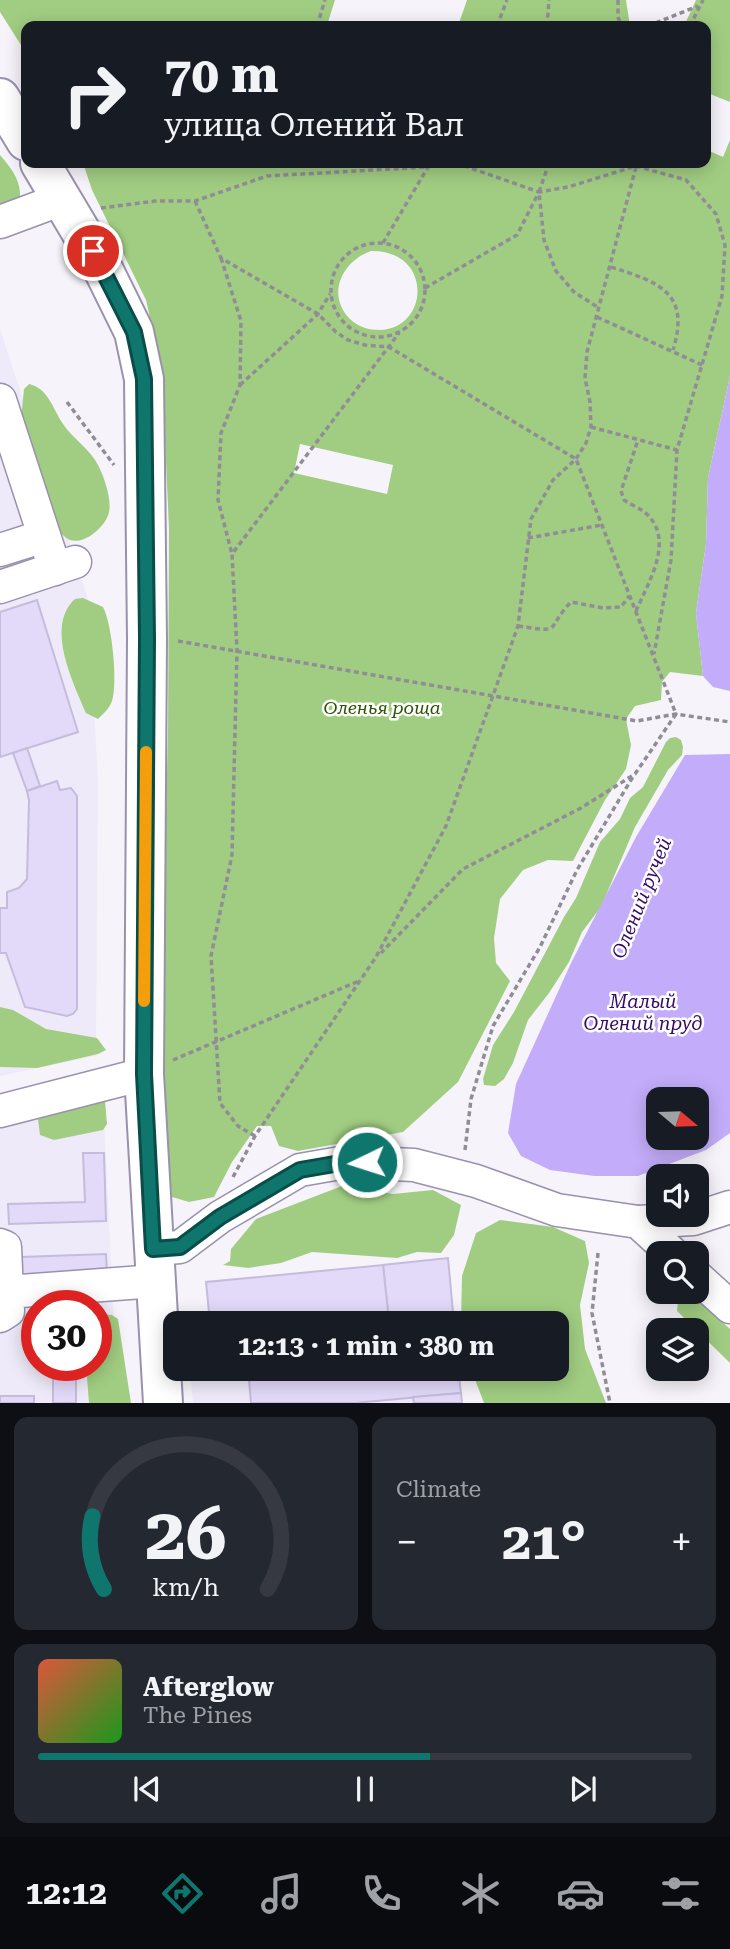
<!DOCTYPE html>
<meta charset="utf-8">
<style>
:root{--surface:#171b24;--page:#242831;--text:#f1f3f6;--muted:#9ea1a6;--line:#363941;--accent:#0f766e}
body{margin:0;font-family:"Roboto Serif",serif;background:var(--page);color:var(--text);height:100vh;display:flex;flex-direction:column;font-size:26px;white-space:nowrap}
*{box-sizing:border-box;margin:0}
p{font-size:23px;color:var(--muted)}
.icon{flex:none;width:38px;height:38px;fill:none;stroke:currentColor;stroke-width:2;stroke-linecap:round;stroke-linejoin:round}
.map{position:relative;height:1403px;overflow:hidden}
.details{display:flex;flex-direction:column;gap:14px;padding:14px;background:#0d0f14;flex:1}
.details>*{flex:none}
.top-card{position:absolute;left:21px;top:21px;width:690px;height:147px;border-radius:14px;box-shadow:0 4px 18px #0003;background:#171b24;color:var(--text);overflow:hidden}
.needle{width:46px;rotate:109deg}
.tools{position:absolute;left:646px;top:1087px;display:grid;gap:14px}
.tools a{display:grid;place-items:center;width:63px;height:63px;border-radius:14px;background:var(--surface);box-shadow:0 4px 18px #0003;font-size:35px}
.speed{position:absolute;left:21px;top:1290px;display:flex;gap:14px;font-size:35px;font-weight:700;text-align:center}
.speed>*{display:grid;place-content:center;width:91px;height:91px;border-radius:50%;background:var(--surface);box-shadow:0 4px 18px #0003;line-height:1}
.speed .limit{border:10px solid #d22;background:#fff;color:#111}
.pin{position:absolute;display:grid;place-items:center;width:60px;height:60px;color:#fff;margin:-30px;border:4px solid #fff;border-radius:50%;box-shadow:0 2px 7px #0007}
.me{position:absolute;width:77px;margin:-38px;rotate:266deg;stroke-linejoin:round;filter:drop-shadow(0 0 5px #0008)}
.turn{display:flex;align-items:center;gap:24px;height:147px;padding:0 28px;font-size:32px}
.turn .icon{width:91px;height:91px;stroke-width:2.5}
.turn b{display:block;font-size:49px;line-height:60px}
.big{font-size:52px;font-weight:700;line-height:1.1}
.details .card{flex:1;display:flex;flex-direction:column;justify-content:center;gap:10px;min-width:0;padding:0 24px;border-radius:14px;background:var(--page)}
.details .dial{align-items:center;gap:0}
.dial svg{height:182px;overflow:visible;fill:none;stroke:var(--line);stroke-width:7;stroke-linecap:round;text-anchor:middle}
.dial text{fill:var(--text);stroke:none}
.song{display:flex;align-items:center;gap:21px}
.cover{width:84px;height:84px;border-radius:10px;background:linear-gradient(135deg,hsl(10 70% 55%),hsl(120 70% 35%))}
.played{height:7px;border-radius:4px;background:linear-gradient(90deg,var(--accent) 60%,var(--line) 60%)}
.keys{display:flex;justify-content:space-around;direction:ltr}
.heat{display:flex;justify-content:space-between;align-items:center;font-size:38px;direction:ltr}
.details .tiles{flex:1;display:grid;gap:14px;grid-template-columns:1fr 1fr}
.card:last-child{grid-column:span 2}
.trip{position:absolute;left:163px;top:1311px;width:406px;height:70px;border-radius:14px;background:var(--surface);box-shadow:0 4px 18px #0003;font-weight:700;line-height:70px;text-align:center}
.menu{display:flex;height:112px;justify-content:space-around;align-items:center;background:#090b0e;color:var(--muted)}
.menu .icon{width:49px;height:49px}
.menu .selected{color:var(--accent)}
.menu b{font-size:32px;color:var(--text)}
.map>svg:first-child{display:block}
</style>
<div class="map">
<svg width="730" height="1403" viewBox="0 0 730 1403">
<rect width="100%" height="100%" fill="#f6f4fa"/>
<!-- built -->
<g fill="#eeeaf9" fill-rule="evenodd">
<path d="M0,329L88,599L98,780L96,1056L0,1076Z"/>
<path d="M103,1099L118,1403H0V1121ZM37,1306H96V1365H37Z"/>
<path d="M190,1369H458L462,1403H193Z"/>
</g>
<!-- forest -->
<g fill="#a1cd82" fill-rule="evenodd">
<path d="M0,0H335L328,22L333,26H26V53L0,12Z"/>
<path d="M467,0H626L630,26H458Z"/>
<path d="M696,0H730V102L705,92V26H684Z"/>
<path d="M730,140V376L708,478L706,544L696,613L703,676L670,672L662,682L661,700L635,706L626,719L631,745L626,769L605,800L573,861L548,860L523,870L500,899L494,938L496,963L510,981L458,1082L403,1132L298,1151L279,1146L271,1126H257L232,1162L214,1197L189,1202L172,1197L160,1065L168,732L169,529L162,371L146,300L92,190L83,163H705V149L723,157ZM371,251C433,250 430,328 380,330C369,330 358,327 350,319C326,295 342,261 371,251ZM300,444L393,465L387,494L294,473Z"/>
<path d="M0,155C11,168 21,180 20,198L0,209Z"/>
<path d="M29,384C48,388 53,409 63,424C73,439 90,449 98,465C104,476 112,500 109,512C106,528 78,551 64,536C60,533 58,526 56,522L21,419L24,389Z"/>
<path d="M83,598L103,607C112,623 118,684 112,701C109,709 104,713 98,719L86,713C73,682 45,626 75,599Z"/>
<path d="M676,737L681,740L683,747L682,755L668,770L635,827L601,907L582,932L569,962L549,993L528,1020L513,1063L504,1079L495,1086L484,1085L483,1079L493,1045L514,1012L564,917L576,898L600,842L620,819L630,798L643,787L666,742L670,738Z"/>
<path d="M0,1007L13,1010L46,1029L97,1038L106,1050L98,1054L37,1068L0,1067Z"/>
<path d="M99,1096L105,1101L107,1124L103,1130L54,1140L40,1135L38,1119L43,1115Z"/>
<path d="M342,1186L393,1194L433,1190L461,1205L454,1235L441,1253L417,1252L397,1258L312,1252L281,1263L248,1268L223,1265L230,1261L231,1249L256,1219Z"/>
<path d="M500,1220L553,1227L585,1241L589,1263L580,1305L585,1349L606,1403H484L471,1369L556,1368V1323H461L462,1276L476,1233Z"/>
<path d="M679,1292H690L730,1329V1363L677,1311Z"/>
<path d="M101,1314L112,1315L118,1319L131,1403H89L86,1365H96V1315Z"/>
</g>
<!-- water -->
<g fill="#c3acf9" fill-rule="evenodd">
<path d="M730,376V691L713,687L703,676L696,613L706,544L708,478Z"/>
<path d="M730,754V1133L706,1150L638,1176H594L550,1170L521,1156L508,1133L516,1084L572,961L636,837L685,755ZM658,1099H696V1138H658Z"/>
</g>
<!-- building -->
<g fill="#e3dafa" stroke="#c5bcdb" stroke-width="2">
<path d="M37,600L78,732L0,757V612Z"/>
<path d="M27,748L40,786L27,791L13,753Z"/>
<path d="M57,781L60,790L71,788L77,796V1009L73,1014L67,1016L25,1007L6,953H0V908H7V892L19,888L27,879L29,800L27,791Z"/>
<path d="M83,1153H104L106,1221L9,1224L8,1204L85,1202Z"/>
<path d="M106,1254L107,1273L21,1276V1257Z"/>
<path d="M448,1258L454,1323H372L389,1321L383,1265Z"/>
<path d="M383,1265L389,1321L210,1323L206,1282Z"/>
<rect x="53" y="1365" width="23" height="38"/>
<path d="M248,1368H458L461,1393L355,1403H251Z"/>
<path d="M461,1393L462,1403H414L413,1397Z"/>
<rect x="0" y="1396" width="34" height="7"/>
</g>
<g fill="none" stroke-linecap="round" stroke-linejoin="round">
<defs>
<g id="minor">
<path d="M0,222L62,199"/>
<path d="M0,400L55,569"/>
<path d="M0,550L44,536"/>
<path d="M0,587L75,562"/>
<path d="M0,1111L144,1074"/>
<path d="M638,1222L693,1219L730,1207"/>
<path d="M0,1245L5,1247L7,1292"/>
<path d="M153,1249L180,1247L220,1217L300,1170L346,1162L414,1165L476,1181L557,1210L638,1222L672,1253"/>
<path d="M696,1276L730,1307"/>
<path d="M0,1316L8,1311L7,1292L156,1281"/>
</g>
<g id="major">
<path d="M0,98L26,141"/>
<path d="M40,163L102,267L134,332L144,379L147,639L144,1074L163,1403"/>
</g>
</defs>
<!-- minor casing -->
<use href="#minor" stroke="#9991ae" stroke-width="35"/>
<!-- major casing -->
<use href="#major" stroke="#9991ae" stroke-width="42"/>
<!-- path -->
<g stroke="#908d96" stroke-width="3.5" stroke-dasharray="5 3.5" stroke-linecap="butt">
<path d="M618,0V17L621,26"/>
<path d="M317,26L325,0"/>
<path d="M497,26L507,0"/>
<path d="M547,26L549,0"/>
<path d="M648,26L698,6"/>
<path d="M690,26L703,0"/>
<path d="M456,163L539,192"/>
<path d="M549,163L539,192L544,240L556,271L574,292L599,308"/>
<path d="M195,201L221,258L318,314L336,332L348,340L365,345L389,347L576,459L676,714L635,774L581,808L463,869L381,953"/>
<path d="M101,208L156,201H195L267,176L428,167L440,163"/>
<path d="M383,243L428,167"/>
<circle cx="378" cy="290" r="47"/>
<path d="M221,258L241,321L240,385L221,433L218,500L232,554"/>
<path d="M611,267C658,282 691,292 673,350"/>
<path d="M425,288L517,235L539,192L568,187L636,166L686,180L716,214L725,245L722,296L677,450L671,560L654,654"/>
<path d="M597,317L702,365"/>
<path d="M240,385L318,314L330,294"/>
<path d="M67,402L114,465"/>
<path d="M591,427L677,450"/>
<path d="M528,538L602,525"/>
<path d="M636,611C649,581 677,537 643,511C637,507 630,504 624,500L621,491L638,440"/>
<path d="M518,626C565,633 544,630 571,602L603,608L621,607L629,596"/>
<path d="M178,641L637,721L676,714L730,722"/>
<path d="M173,1060L359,981"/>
<path d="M255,1136L238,1126L220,1103L211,956L232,855L237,650L232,554L399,333"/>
<path d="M465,1150L471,1099L493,1026L540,947L577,870L634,775"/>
<path d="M233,1177L255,1136L376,957L446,826L518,626L531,519L553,480L576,459L586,443L591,427L590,402L585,378L587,352L637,163"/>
<path d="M598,1253L592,1313L610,1403"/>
</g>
<!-- minor -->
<use href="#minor" stroke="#fff" stroke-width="32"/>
<!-- major -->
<use href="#major" stroke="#fff" stroke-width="38"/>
</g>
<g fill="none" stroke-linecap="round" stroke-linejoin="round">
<defs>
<path id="route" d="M93,251L134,332L144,379L147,639L144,1074L153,1249L180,1247L220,1217L300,1170L346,1162H367"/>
</defs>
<!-- route casing -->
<use href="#route" stroke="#0a4d48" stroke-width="18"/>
<!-- route -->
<use href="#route" stroke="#0f766e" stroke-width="12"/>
<!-- slow -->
<path stroke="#f59e0b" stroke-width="12" d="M144,1001L146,752"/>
</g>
<g text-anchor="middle" stroke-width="5" stroke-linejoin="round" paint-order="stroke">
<!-- park labels -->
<g font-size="18" font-style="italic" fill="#2d5300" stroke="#fff">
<text x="382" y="714">Оленья роща</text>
</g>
<!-- water labels -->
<g font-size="19" font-style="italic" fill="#360a65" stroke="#fff">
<text transform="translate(641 898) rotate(-68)" y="7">Олений ручей</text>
<text x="643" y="1008">Малый<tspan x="643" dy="22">Олений пруд</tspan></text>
</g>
</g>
</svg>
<div class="tools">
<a><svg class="needle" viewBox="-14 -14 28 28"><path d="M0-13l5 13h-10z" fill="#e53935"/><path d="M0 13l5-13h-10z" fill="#9ea1a6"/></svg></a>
<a><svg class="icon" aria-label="sound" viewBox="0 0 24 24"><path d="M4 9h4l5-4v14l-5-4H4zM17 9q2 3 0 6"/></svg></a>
<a><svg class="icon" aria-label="search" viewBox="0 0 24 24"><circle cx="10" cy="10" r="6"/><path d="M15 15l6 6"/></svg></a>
<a><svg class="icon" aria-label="layers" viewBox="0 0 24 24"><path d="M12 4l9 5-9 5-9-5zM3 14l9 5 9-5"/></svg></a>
</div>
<div class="speed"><div class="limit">30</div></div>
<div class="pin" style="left:93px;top:251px;background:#d93025"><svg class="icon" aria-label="arrive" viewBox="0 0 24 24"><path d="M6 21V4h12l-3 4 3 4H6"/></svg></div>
<svg class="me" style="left:367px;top:1162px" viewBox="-20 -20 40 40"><circle r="17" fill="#0f766e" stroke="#fff" stroke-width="3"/><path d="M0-11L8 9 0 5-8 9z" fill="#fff"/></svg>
<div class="trip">12:13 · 1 min · 380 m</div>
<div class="top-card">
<div class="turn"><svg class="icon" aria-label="right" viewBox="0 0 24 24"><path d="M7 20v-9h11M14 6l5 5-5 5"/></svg><div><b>70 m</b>улица Олений Вал</div></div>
</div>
</div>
<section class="details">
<div class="tiles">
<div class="card dial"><svg viewBox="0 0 100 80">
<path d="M14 69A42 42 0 1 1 86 69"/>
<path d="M14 69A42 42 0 0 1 9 37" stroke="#0f766e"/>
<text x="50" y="56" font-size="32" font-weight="700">26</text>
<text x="50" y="72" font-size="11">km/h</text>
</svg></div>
<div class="card"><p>Climate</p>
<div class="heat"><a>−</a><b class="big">21°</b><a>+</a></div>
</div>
<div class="card">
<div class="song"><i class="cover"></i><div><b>Afterglow</b><p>The Pines</p></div></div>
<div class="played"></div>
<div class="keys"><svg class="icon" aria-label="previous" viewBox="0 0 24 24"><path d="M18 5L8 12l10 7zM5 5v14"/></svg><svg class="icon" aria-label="pause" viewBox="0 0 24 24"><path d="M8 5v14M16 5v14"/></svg><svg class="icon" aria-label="next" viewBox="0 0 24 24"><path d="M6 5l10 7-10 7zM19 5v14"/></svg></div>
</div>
</div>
</section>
<nav class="menu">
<b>12:12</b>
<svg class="icon selected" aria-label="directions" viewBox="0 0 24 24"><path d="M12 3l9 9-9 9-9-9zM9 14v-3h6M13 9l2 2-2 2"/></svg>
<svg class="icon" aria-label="music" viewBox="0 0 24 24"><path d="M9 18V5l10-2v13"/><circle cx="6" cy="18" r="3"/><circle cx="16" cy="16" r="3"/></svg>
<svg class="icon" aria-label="phone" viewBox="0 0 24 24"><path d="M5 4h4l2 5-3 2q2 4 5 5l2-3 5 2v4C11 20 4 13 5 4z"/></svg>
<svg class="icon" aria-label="climate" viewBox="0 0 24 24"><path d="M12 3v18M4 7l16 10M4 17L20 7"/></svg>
<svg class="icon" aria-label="car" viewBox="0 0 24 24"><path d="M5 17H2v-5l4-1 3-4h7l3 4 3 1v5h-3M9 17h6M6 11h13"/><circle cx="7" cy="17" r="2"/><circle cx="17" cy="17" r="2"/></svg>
<svg class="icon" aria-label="filters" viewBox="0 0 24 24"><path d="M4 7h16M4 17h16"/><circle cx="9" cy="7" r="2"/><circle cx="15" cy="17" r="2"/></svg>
</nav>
